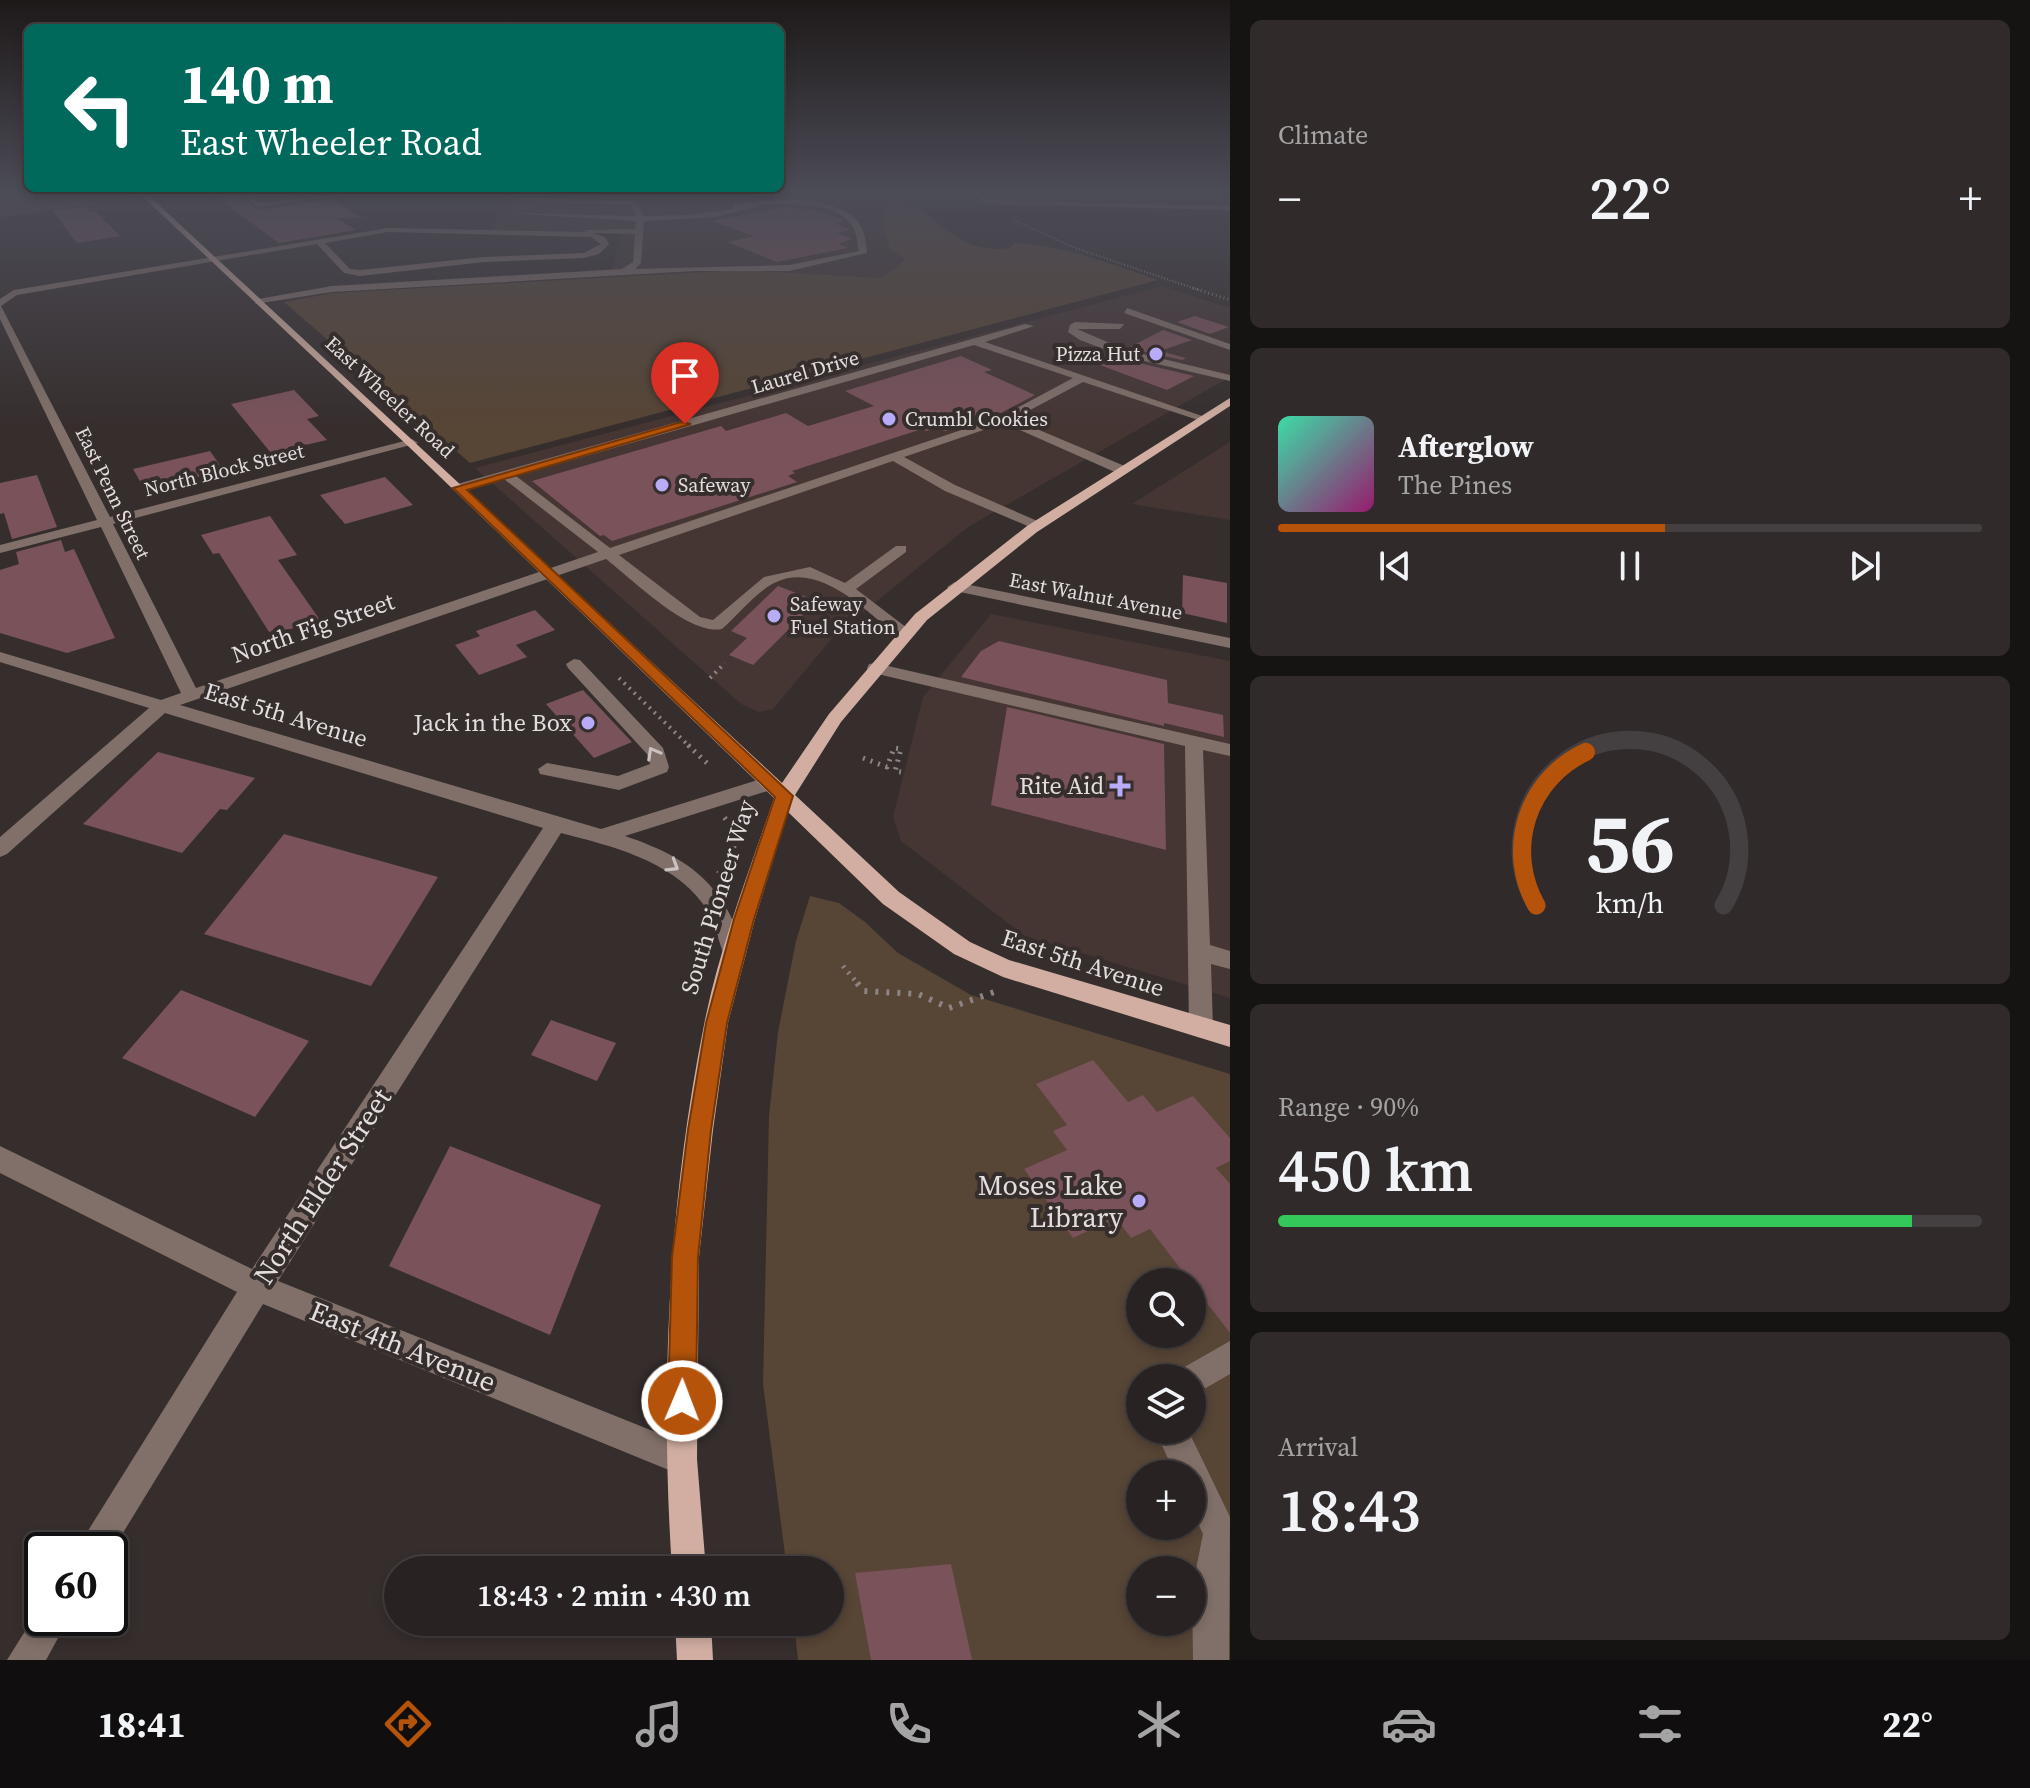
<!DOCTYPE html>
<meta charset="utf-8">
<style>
:root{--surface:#282222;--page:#302a2a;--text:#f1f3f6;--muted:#a5a4a5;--line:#443f40;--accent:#b45309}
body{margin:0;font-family:"Source Serif 4",serif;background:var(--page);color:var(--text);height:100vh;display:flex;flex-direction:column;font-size:30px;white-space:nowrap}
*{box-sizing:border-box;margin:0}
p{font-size:26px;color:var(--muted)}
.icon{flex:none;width:44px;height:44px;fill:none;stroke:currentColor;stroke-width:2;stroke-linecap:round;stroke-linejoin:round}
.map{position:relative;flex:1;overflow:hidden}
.details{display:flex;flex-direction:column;gap:20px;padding:20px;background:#161313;width:800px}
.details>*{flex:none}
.banner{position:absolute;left:24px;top:24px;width:760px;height:168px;border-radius:12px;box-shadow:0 4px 12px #0003,0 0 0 2px var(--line);background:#00695c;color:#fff;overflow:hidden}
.controls{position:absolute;left:1126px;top:1268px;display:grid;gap:16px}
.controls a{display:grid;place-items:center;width:80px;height:80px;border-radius:50%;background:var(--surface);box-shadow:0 4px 12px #0003,0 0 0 2px var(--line);font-size:40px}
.speed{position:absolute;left:24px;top:1532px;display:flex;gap:16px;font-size:40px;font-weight:700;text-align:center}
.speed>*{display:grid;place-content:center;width:104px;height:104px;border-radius:50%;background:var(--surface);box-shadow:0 4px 12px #0003,0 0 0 2px var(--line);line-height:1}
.speed .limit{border:4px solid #111;border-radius:12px;background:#fff;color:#111}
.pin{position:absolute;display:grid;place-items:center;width:68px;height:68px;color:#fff;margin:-82px -34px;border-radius:50% 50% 50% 0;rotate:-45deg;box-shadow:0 0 8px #0007}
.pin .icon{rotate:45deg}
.me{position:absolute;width:88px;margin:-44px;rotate:1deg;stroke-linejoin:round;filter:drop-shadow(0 0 6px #0008)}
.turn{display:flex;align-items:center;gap:28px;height:168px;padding:0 24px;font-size:36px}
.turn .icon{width:104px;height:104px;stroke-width:2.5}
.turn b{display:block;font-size:56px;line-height:68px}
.big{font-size:60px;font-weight:600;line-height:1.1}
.details .card{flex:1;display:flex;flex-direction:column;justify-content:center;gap:12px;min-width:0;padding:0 28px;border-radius:12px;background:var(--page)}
.details .dial{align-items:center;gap:0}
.dial svg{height:208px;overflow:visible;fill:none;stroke:var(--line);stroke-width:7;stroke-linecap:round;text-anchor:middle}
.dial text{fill:var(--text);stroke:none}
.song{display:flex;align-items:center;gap:24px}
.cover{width:96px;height:96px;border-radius:12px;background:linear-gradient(135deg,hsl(160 70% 55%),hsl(320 70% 35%))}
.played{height:8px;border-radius:4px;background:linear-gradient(90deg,var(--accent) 55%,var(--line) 55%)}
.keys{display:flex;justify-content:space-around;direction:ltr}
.heat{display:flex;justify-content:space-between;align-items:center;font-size:44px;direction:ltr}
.charge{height:12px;border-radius:6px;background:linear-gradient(90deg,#34c759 90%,var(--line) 0)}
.trip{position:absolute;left:384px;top:1556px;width:460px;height:80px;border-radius:40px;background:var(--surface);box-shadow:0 4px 12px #0003,0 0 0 2px var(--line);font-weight:600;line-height:80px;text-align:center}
.menu{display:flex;height:128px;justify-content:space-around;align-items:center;background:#100e0e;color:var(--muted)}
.menu .icon{width:56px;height:56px}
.menu .on{color:var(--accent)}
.menu b{font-size:36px;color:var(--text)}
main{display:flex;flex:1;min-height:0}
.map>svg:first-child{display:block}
</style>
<main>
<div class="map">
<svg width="1230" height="1660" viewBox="0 0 1230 1660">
<rect width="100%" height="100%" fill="#362e2d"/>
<!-- built -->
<g fill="#453634">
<path d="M509,195L848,198L879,201L885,209L883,226L907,259L882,278L741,270L610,276L622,233L491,232Z"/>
<path d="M1162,286L1230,308V377L968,527L834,636L773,709L759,712L741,704L475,468Z"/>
<path d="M1230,442V520L1132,504Z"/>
<path d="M991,614L1230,661V998L1025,936L901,841L893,817L923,697Z"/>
</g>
<!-- green -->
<g fill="#574535" fill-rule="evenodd">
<path d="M0,194H120L126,200L0,217Z"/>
<path d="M887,197C940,207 949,256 1010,248L1014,243C1064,245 1111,264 1158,280L470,463L284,302L332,293L741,270L882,278L906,259L890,249L883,226L885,209L879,201Z"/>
<path d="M810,896L839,903L865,922L898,953L971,995L1230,1074V1660H798L794,1622H830V1570H787L763,1384L769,1116L778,1032L796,941ZM1140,1282H1192V1334H1140ZM1140,1378H1192V1430H1140ZM1140,1474H1192V1526H1140ZM1140,1570H1192V1622H1140Z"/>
</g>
<!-- building -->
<g fill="#79525a">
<path d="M213,194H237L258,210L331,199L362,218H336L356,230L279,243Z"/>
<path d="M85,207L90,213L96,212L120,236L77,243L53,211Z"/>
<path d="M786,207L816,210L844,221L834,223L851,230L837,233L852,239L838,244L848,248L777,262L727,242L754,236L712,221Z"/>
<path d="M1195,316L1229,327L1210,334L1177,322Z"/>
<path d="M1163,330L1192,340L1160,351L1186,358L1182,360L1128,348Z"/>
<path d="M961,356L992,370L984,372L1035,395L1001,413L945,431L938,428L926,431L922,429L792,471L795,473L788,476L797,482L612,541L604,535L600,536L532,481L721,426L726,431L786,413L808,426L874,406L845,391Z"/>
<path d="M1113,356L1118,358L1194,376L1167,390L1097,364Z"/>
<path d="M294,390L319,416L307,419L327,440L271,453L231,404Z"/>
<path d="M210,451L224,471L145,490L133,469Z"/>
<path d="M37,475L57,527L12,539L4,513L0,514V483Z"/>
<path d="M385,477L413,505L345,524L320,495Z"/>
<path d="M270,516L297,555L278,560L320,620L271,635L219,553L213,554L201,535Z"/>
<path d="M61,540L65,552L74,549L115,638L67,653L0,633V570L19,564L16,552Z"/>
<path d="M1183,575L1227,583V623L1182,613Z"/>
<path d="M778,586L817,601L753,665L729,655L747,638L731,631Z"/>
<path d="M535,610L555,630L516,645L527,657L479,675L455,645L480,636L476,631Z"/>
<path d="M999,641L1167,680L1168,703L1223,715L1224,737L1164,723V726L961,677L981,651Z"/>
<path d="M583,690L616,725L632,742L594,758L546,704Z"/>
<path d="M1007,707L1164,744L1166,850L991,805Z"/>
<path d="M158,752L255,778L227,810L220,809L182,853L83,824Z"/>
<path d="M284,834L438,877L371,986L204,934Z"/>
<path d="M181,990L309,1041L255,1117L122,1058Z"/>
<path d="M551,1020L616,1043L597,1081L531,1055Z"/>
<path d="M1093,1060L1128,1102L1143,1095L1157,1112L1193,1096L1230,1138V1161L1216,1168L1230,1184V1333L1150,1229L1131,1238L1116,1218L1073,1238L1024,1169L1067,1150L1053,1131L1067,1125L1036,1084Z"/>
<path d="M450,1146L601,1205L550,1335L389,1266Z"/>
<path d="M951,1564L972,1660H871L855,1573Z"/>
</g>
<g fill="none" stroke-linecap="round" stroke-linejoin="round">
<!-- path-far4 -->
<path stroke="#8c8584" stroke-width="2" stroke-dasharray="1 2" stroke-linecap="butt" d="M1013,220L1078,249L1199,290"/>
<!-- path-far3 -->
<path stroke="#8c8584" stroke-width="3" stroke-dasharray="1 3" stroke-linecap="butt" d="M1193,288L1230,300"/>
<!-- path-far2 -->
<g stroke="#8c8584" stroke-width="4" stroke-dasharray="2 5" stroke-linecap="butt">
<path d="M619,678L690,747"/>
<path d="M710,678L725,663"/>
</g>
<!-- path-far1 -->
<g stroke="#8c8584" stroke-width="5" stroke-dasharray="2 6" stroke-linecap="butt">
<path d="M688,745L710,766"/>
<path d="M863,758L887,767L894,748L901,749L895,771L901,772"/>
<path d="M718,874L733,858L735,831L724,817"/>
<path d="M843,966L859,985"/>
</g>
<!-- path -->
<path stroke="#8c8584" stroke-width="6" stroke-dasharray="3 8" stroke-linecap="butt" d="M857,983L864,991L918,994L949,1008L997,991"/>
<!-- minor -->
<g fill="#817069" fill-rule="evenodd">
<path d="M240,194H248L259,203L346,194L258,207Z"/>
<path d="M975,194H982L987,200L1230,206V210L985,204Z"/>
<path d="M512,197L634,201L644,216L688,215L734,209L733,205C766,198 836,193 859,223C865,231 866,243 867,253L789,271H694L332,292L255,304L258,299L332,286L622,269L633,262L635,234L592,233L605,237L609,244L599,254L584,258L484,262L360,276L344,273L317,244L17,295L1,306L110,517L412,439L418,443L113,524L196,688L598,552L504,479L459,492L452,488L454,485L1025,324L1034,326L985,342L1208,418L1198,420L1083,382L1013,419L1127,467V473H1117L1004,423L904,457L955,485L1042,523V529L1037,530L945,491L893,461L619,555L700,617L713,620L764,577L810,567L845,583L896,546H906V552L856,589L911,631V637H899C866,612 820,560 774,583C755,593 737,616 722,629C689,636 632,579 606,559L180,705L601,829L770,776L777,778L780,783L777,788L625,836C693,859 725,886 746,955L743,962L735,964L727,962C718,943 716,922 703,904C671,860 611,846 561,833L278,1281L693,1447L697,1459L693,1471L681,1475L263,1304L110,1554V1550H76L237,1292L0,1173V1146L252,1269L543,828L165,713L7,854L0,857V837L149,708L0,662V652L161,700L181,693L101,527L0,553V545L97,520L0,319V299L14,290L388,228L588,232L582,230L635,229L636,221L506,213L636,216L631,205L515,201ZM763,205C789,204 837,201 853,227C857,233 857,244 859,251L789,265L635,269L641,263L644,221L716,217ZM388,232L591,237L601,244L584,253L484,257L360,270L350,269L325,243ZM974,345L1073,378L1000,417L610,548L516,476Z"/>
<path d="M1127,308L1230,344V350L1124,313Z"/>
<path d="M1075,322L1124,324L1120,329H1077L1126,350L1230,375V381L1119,355L1080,340L1068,332L1070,325Z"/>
<path d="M955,582L1230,638V648L950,590L947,587Z"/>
<path d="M574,659L580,660L663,748L669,767L667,772L619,790L540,774L538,769L547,763L618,776L650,764L647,754L568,668L566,664Z"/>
<path d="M875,663L1230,744V756L1203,750L1210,945L1230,951V969L1211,964L1213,1028L1209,1035L1201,1038L1193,1035L1189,1028L1185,746L869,672L867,668L869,664Z"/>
<path d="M1230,1341V1374L1192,1396V1378H1177L1181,1369Z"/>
<path d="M1155,1430H1188L1230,1517L1229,1660H1193L1192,1589L1203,1534L1192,1511V1474H1175Z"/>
<path d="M42,1604V1618H69L46,1660H7Z"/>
</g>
<!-- major -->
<g fill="#d1aea1" fill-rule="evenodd">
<path d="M140,194H147L782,783L829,714L915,614L1027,526L1230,398V406L1037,532L927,620L841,722L795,795L899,892L970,942L1009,960L1230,1025V1047L1003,977L954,954L883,904L788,812L755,919L728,1023L713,1130L699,1257L697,1459L706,1570H672C660,1388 668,1204 704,1025C719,948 749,872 774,798L408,446Z"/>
<path d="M675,1622H711L713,1660H677Z"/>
</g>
</g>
<!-- one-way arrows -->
<defs><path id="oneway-chevron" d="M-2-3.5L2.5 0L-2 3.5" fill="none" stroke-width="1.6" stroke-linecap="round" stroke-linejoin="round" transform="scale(2)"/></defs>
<g stroke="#cac2c0">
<use href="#oneway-chevron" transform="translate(653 753) rotate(-119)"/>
<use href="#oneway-chevron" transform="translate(673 866) rotate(32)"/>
</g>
<!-- sky -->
<linearGradient id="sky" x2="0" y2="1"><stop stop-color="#1e1919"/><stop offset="0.45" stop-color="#4c4c57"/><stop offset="1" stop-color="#4c4c57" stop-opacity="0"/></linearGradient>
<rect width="1230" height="427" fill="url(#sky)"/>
<!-- route -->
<path fill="#b45309" stroke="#753606" stroke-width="2" d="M681,422L691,424L467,490L793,796L754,919L727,1023L711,1130L698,1257L696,1401L692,1412L682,1416L672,1412L668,1401L672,1257L688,1130L706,1023L734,919L775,797L453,488Z"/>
<!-- markers -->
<g fill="#b8abf7" stroke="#362e2d" stroke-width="3">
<circle cx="1156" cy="354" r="8"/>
<circle cx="889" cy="419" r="8"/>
<circle cx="662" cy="485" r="8"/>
<circle cx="774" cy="616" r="8"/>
<circle cx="588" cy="723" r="8"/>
<path d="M1116 774h8v8h8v8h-8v8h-8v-8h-8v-8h8z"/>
<circle cx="1139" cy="1201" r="8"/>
</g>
<g text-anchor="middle" stroke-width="8" stroke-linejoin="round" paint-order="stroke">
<!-- far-poi labels -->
<g font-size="20" fill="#e3dddd" stroke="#362e2d" text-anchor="start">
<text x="1140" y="361" text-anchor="end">Pizza Hut</text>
<text x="905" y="426">Crumbl Cookies</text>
<text x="678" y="492">Safeway</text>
<text x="790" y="611">Safeway<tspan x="790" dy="23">Fuel Station</tspan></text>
</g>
<!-- far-street labels -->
<g font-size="20" fill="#e3dddd" stroke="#362e2d">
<text transform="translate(805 372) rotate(-16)" y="7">Laurel Drive</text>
<text transform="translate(390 397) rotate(43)" y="7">East Wheeler Road</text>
<text transform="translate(224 470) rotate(-14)" y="7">North Block Street</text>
<text transform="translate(113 493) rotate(64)" y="7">East Penn Street</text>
<text transform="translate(1096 596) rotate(11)" y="7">East Walnut Avenue</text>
</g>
<!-- street labels -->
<g font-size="24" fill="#e3dddd" stroke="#362e2d">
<text transform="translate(313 628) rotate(-19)" y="8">North Fig Street</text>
<text transform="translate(286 715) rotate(17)" y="8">East 5th Avenue</text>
<text transform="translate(718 897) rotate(-73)" y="8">South Pioneer Way</text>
<text transform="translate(1083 963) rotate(18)" y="8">East 5th Avenue</text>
</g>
<!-- poi labels -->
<g font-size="24" fill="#e3dddd" stroke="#362e2d" text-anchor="end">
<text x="572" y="731">Jack in the Box</text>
<text x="1104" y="794">Rite Aid</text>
</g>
<!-- near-poi labels -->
<g font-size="28" fill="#e3dddd" stroke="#362e2d" text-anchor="end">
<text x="1123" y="1195">Moses Lake<tspan x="1123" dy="32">Library</tspan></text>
</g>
<!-- near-street labels -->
<g font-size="28" fill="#e3dddd" stroke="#362e2d">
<text transform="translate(322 1186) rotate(-57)" y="10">North Elder Street</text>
<text transform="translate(403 1346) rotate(22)" y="10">East 4th Avenue</text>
</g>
</g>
</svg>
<div class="controls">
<a><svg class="icon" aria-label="search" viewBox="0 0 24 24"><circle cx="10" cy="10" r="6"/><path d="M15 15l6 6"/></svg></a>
<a><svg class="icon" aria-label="layers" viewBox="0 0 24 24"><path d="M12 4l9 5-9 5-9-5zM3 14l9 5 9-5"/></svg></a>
<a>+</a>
<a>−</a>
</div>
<div class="speed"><div class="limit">60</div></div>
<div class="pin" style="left:685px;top:424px;background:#d93025"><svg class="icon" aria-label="arrive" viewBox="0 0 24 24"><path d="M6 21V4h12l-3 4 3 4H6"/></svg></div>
<svg class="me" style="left:682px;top:1401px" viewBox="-20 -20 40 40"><circle r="17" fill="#b45309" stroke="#fff" stroke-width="3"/><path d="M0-11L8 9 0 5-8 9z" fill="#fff"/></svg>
<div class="trip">18:43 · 2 min · 430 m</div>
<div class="banner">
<div class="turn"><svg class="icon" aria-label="left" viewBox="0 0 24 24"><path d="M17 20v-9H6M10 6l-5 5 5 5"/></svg><div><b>140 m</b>East Wheeler Road</div></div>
</div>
</div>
<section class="details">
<div class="card"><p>Climate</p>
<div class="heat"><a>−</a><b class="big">22°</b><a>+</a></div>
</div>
<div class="card">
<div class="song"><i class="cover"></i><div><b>Afterglow</b><p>The Pines</p></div></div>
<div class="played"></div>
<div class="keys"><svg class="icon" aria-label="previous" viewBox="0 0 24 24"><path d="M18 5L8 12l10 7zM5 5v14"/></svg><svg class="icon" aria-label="pause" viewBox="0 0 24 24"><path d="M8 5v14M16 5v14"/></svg><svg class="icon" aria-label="next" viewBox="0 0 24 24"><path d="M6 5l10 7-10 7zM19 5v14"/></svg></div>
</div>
<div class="card dial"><svg viewBox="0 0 100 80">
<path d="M14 69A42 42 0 1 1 86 69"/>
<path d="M14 69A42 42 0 0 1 33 10" stroke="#b45309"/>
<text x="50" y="56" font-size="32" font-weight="700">56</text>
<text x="50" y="72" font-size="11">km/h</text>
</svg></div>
<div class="card"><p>Range · 90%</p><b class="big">450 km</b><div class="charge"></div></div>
<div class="card"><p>Arrival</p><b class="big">18:43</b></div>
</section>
</main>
<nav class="menu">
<b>18:41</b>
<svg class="icon on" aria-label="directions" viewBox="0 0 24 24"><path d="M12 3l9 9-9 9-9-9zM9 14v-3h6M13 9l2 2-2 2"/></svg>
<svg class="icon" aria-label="music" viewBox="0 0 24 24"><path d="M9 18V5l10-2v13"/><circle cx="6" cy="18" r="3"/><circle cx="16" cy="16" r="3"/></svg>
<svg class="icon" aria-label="phone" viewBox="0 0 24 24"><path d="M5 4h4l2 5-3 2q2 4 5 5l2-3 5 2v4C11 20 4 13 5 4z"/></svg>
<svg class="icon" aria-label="climate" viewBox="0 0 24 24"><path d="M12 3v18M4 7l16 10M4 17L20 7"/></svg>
<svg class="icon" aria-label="car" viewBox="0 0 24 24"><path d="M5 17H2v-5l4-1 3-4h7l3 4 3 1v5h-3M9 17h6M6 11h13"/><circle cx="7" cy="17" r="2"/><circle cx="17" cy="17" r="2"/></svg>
<svg class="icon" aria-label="filters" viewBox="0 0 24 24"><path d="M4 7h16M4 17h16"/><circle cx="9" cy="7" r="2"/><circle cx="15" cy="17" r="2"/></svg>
<b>22°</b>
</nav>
